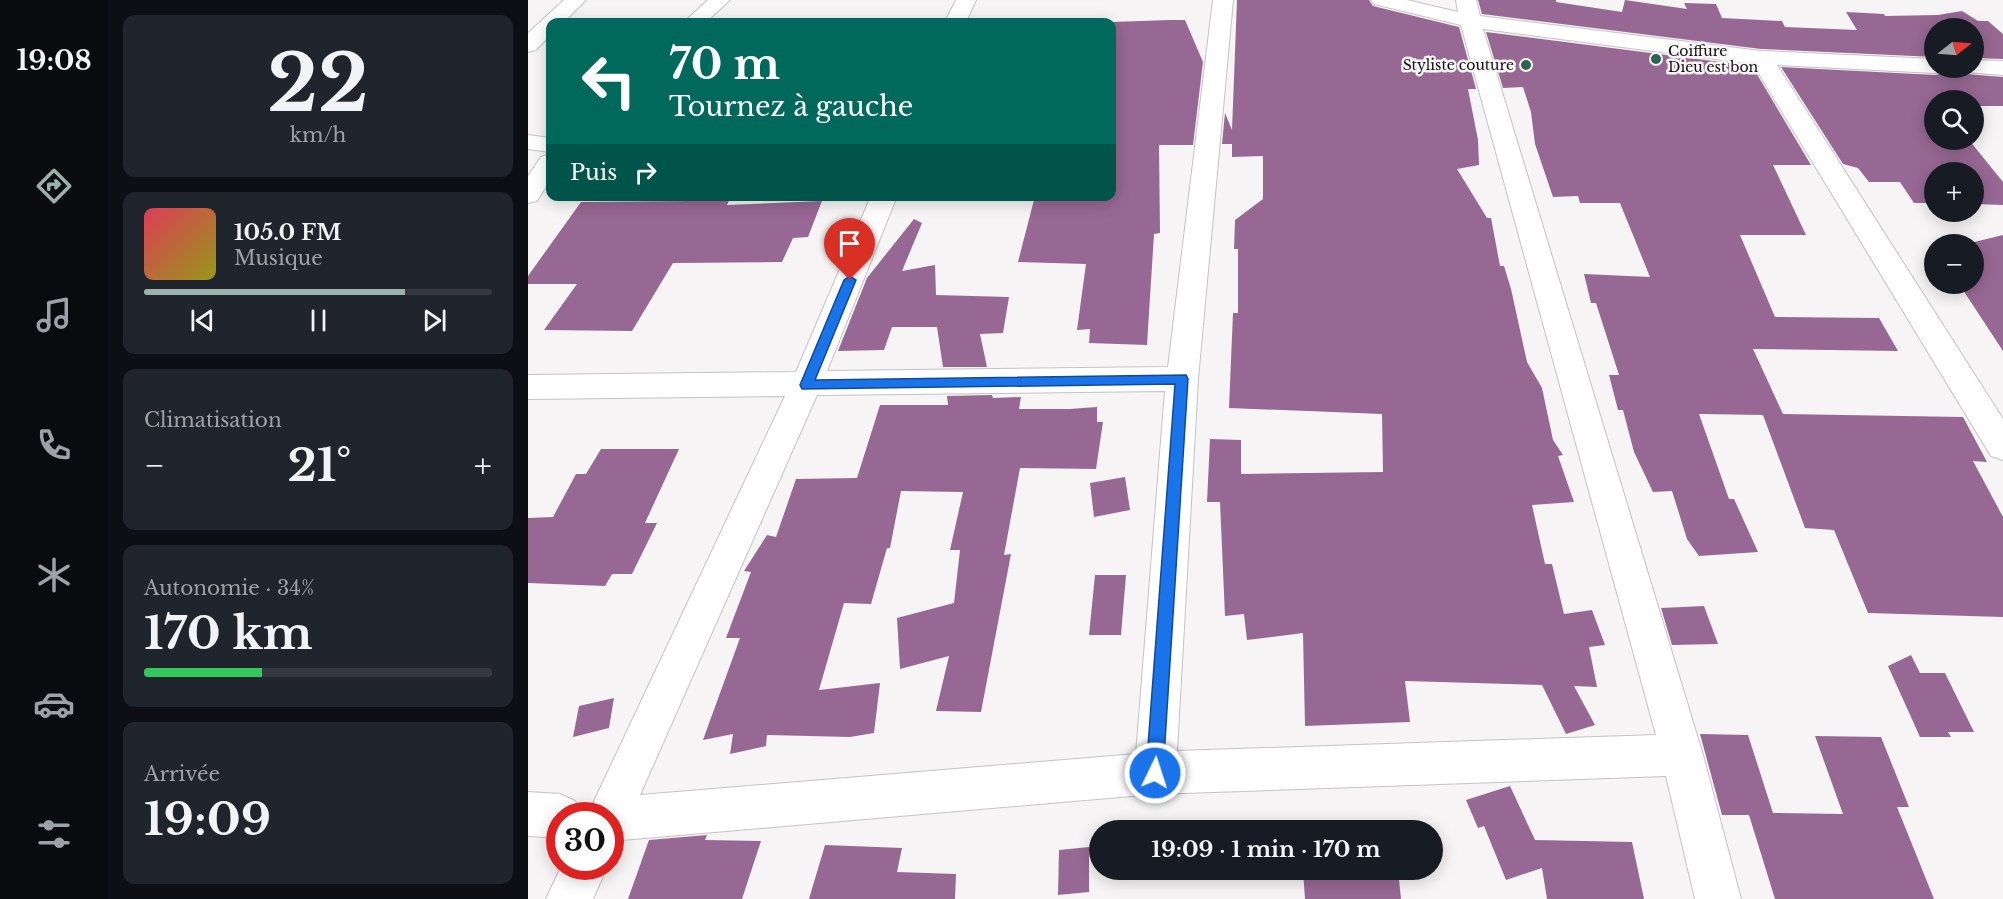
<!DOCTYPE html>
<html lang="fr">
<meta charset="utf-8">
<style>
:root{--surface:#171b24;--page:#20242c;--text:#f1f3f6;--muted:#9ea1a6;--line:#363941;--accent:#99b3aa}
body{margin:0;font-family:"Libre Baskerville",serif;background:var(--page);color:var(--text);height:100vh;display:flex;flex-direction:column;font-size:22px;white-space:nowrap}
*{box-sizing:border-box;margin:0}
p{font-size:20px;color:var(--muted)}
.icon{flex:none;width:33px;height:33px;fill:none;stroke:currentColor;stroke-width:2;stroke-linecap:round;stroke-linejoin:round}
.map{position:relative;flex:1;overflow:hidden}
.drawer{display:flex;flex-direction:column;gap:15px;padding:15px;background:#0d0f14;width:420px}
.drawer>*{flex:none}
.top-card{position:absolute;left:18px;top:18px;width:570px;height:183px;border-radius:12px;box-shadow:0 3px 15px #0003;background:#00695c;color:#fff;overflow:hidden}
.needle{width:39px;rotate:73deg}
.fabs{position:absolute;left:1396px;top:18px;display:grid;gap:12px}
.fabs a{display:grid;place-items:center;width:60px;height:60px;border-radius:50%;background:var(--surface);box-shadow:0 3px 15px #0003;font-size:30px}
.speed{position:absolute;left:18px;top:802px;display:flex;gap:12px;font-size:30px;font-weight:700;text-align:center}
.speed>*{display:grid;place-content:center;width:78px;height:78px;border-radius:50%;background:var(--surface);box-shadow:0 3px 15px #0003;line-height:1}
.speed .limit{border:9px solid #d22;background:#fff;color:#111}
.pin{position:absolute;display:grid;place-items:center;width:51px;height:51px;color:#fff;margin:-62px -26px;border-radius:50% 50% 50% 0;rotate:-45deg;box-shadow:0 0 6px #0007}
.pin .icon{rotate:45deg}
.me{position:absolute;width:66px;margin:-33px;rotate:4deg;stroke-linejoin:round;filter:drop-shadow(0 0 4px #0008)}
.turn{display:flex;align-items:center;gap:21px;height:126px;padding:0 24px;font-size:27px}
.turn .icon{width:78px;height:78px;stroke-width:2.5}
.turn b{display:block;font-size:42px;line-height:51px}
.then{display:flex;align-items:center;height:57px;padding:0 24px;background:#0003;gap:12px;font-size:22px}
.big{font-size:45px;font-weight:700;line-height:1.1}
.drawer .widget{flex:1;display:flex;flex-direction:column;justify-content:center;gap:9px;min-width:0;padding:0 21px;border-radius:12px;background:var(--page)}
.drawer .dial{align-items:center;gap:0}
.dial b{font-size:78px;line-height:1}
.song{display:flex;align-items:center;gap:18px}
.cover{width:72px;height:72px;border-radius:9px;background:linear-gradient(135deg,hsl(350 70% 55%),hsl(60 70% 35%))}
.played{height:6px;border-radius:3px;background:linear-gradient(90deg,var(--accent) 75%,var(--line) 75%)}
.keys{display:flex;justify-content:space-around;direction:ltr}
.heat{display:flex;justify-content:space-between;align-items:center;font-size:33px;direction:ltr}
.charge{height:9px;border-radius:4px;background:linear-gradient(90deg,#34c759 34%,var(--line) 0)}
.trip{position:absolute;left:561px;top:820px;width:354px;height:60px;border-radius:30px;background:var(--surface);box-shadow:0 3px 15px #0003;font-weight:700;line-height:60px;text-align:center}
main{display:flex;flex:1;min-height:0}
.tabs{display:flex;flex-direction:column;width:108px;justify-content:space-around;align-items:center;background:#090b0e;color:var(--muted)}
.tabs .icon{width:42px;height:42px}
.tabs .selected{color:var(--accent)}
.tabs b{font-size:27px;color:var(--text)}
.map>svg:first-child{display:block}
</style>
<main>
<nav class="tabs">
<b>19:08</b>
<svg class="icon selected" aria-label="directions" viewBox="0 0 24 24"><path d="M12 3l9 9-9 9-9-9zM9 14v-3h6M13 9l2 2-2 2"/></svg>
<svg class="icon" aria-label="music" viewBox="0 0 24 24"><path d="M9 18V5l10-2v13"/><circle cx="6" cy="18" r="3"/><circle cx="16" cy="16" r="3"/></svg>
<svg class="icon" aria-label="phone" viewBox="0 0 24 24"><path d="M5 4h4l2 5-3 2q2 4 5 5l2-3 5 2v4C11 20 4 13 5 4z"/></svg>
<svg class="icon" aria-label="climate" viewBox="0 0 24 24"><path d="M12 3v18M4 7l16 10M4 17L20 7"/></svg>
<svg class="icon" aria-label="car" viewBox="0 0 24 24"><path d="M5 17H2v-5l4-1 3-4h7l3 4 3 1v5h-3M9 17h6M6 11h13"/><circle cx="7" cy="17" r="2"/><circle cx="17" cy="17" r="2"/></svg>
<svg class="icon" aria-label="filters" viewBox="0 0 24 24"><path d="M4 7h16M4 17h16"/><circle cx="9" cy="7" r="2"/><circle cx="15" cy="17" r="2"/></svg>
</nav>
<section class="drawer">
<div class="widget dial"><b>22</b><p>km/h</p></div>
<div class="widget">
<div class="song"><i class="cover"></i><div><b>105.0 FM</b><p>Musique</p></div></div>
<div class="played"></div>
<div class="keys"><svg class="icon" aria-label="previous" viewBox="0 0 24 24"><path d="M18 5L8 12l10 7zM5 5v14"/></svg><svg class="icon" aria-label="pause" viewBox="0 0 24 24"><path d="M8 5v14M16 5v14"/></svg><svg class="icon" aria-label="next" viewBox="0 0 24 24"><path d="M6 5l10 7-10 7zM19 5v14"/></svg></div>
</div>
<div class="widget"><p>Climatisation</p>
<div class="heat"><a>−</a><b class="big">21°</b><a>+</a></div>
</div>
<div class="widget"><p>Autonomie · 34%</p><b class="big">170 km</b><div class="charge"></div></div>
<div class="widget"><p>Arrivée</p><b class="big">19:09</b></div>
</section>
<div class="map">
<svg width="1475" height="899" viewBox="0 0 1475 899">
<rect width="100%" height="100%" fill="#f7f4f6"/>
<!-- building -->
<g fill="#976893">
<path d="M709,0H841L845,6L931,27L948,89H940L950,140L951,165L929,169L959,218H963L972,266H976L983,289L999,362L1014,388L1025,440L1035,455L1030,456L1046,502L1004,505L1017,564H1024L1036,614L1064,610L1077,645L1061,647L1069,687L1046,686L1067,725L1038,734L1014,685L877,681L882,722L777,726L775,633L719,640L716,614L697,616L692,502H679L682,439L713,440V474L855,472L854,414L701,408L705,313H710V249H706L707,220L735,199V156L704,157V144H694L697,113L704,130Z"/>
<path d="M950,0H1028V2L1094,12L1097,0L1159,9L1156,3L1188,4L1194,18L1254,21L1257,27L1329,30L1318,12L1356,14L1357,16L1410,15L1434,11L1450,21H1460L1475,34V59L1446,58V28H1407V57L1233,49L954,14Z"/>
<path d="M642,20H657L675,62L665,145H631L632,233L626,234L619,345L561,343L562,329L549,330L558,264L490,262L507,196H584V22Z"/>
<path d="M958,32L1224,66L1283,165H1245L1278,235H1212L1247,317L1351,318L1370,351L1225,349L1255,414L1435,417L1459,462L1445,461L1475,517V617L1340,613L1306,530L1277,528L1235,415L1171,414L1201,499H1206L1230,552L1171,556L1159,539L1144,491L1125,492L1106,452L1095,410H1090L1081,375H1091L1068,303H1063L1056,274L1122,277L1092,203H1052L1050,196L1025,197L1007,144L1003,112L995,87L975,88Z"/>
<path d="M1253,67L1407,75L1416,73L1419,68H1433L1438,74L1475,77V106H1446V100H1407V140H1441L1475,182V205L1446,204V172H1407V203H1386L1372,182H1341L1330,168L1315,164Z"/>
<path d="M164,196H203L199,205L294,201L280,237L265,238L254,262L145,263L104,331L16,330L49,284H0V276L53,202L161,201Z"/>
<path d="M386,219L394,223L374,271L407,265L408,295L481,297L475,333L452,334L459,367H415L409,327H364L356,350L310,351L339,278Z"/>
<path d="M1475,235V351L1431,284H1446V244H1438Z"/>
<path d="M464,395L465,398L493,397L491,409H541L569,407V422H575L568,469L492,468L476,555L483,554L453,712L408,711L421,656L372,669L369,618L426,603L432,550H422L435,492L373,491L362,548H359L343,604L316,603L291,690L352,683L346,733L322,737L239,735L238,746L202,754L205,734L175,740L212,638H198L223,572L216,571L239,535L248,537L268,479L329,478L352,405H420L419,396Z"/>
<path d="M73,449H151L117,523H129L104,574H84L77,586L0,583V518L25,517L48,474H58Z"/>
<path d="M597,477L602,510L566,517L562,483Z"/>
<path d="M567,575H598L593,635H561Z"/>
<path d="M1176,606L1190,644L1144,645L1133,608Z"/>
<path d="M1383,655L1392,673H1417L1446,732H1420L1423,737H1392L1360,666Z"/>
<path d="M86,698L81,728L45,737L51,706Z"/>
<path d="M1172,734L1220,735L1245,813L1315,814L1287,736L1353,737L1381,807H1369L1406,899H1247L1221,815H1194Z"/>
<path d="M982,786L1007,840L1104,842L1116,899H1019L1014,868L978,880L956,826L950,828L938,800Z"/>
<path d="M179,835L177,840L233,841L214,899H100L121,840Z"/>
<path d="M297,845L374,848L369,872L428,874L427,899H281Z"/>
<path d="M561,847V892L530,895L531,850Z"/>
<path d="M775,870H870L873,899H777Z"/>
</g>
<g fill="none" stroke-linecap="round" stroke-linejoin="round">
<defs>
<g id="minor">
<path d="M36,0H58L36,22H22V35L8,50L0,52V33Z"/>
<path d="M180,0H202L178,22H156Z"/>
<path d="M428,0H448L438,22H417Z"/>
<path d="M685,0H705L670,379L649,751L1128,735L933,25L846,4L843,0H879L930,12L928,0H948L952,16L1233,51L1407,59V68H1417L1415,71L1407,73L1249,65L1475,419V460L1463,456L1225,64L955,29L1175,755L1213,899H1167L1138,776L627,794L82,841V816H59L257,396L0,399V375L268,372L343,196H369L299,371L640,367ZM637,391L608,754L112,795L289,395Z"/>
<path d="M1446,60L1475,61V75L1438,72L1435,68H1446Z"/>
<path d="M0,135L22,138V152L0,149Z"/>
<path d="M22,154V180L9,201L0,203V176L13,157Z"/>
<path d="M0,792L32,794L47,801L54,816H32V838L0,836Z"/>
<path d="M33,867H79L65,899H18Z"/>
</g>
</defs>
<!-- minor casing -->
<use href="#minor" stroke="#c5c2c5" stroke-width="2"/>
<!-- minor -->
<use href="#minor" fill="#fff" fill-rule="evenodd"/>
</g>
<!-- route -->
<path fill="#1a73e8" stroke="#114b97" stroke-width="1.5" d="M322,276L328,280L287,380L658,375L660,379L635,773L633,779L627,782L620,779L618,773L647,384L274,389L272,385L316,280Z"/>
<!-- markers -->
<g fill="#2d654d" stroke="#f7f4f6" stroke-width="2">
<circle cx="1128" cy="59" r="6"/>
<circle cx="998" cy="65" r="6"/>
</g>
<g text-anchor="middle" stroke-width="5" stroke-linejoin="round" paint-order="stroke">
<!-- far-poi labels -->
<g font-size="14" fill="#111011" stroke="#f7f4f6" text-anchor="start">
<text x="1140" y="56">Coiffure<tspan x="1140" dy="16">Dieu est bon</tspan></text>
<text x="986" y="70" text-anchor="end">Styliste couture</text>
</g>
</g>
</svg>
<div class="fabs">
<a><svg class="needle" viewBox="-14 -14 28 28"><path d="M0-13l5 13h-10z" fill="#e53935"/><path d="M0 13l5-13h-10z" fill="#9ea1a6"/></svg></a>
<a><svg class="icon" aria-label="search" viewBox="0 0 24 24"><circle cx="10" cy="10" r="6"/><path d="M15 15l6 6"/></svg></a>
<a>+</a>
<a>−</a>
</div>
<div class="speed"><div class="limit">30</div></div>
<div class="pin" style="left:322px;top:280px;background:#d93025"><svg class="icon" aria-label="arrive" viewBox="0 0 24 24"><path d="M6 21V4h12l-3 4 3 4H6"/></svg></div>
<svg class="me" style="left:627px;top:773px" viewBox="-20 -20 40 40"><circle r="17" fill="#1a73e8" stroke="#fff" stroke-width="3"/><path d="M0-11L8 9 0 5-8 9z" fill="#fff"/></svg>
<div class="trip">19:09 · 1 min · 170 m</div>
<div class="top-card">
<div class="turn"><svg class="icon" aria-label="left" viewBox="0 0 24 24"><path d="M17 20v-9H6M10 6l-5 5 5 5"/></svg><div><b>70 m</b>Tournez à gauche</div></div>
<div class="then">Puis<svg class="icon" aria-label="right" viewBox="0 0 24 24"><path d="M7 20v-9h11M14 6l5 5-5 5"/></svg></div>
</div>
</div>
</main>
